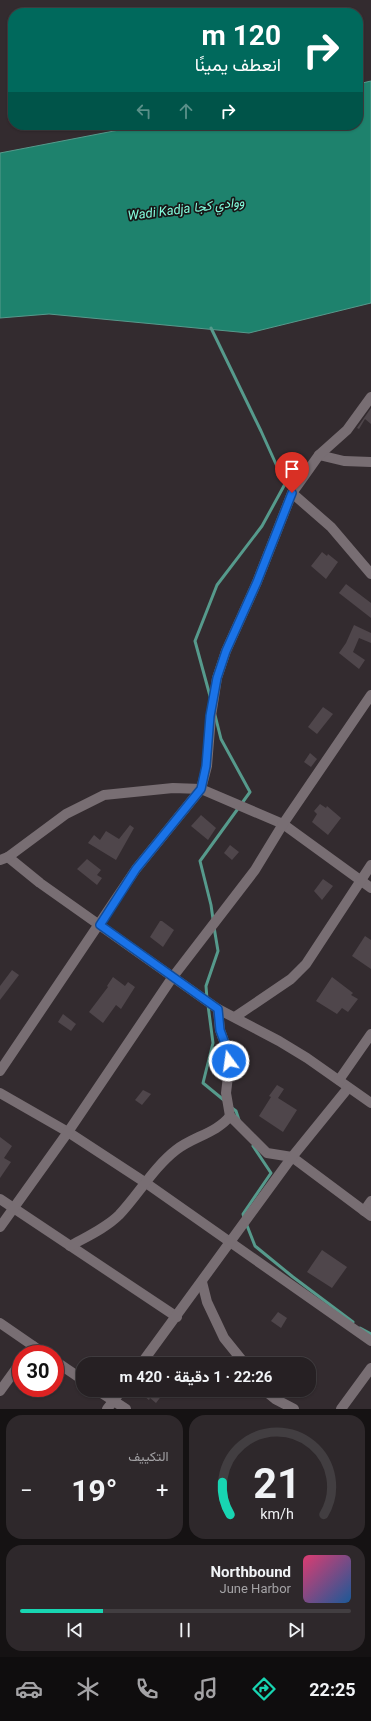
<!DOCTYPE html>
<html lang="ar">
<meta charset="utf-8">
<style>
:root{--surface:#262023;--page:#2e282b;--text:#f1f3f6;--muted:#a4a3a6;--line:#423e41;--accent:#18d5b2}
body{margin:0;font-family:Roboto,Vazirmatn,sans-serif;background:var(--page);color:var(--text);direction:rtl;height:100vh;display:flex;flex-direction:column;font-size:15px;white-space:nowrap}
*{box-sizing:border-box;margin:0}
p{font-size:13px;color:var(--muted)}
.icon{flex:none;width:22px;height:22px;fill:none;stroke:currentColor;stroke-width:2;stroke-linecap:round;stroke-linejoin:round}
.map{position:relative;height:1409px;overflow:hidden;direction:ltr}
.side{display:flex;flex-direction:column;gap:6px;padding:6px;background:#151213;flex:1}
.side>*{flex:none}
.guide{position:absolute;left:8px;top:8px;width:355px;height:122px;border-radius:16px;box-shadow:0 1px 3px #0004,0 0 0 1px var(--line);direction:rtl;background:#00695c;color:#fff;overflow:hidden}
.speed{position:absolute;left:12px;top:1345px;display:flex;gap:8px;font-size:20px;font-weight:700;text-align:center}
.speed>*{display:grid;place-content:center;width:52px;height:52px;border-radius:50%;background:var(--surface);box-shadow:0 1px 3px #0004,0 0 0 1px var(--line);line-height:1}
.speed .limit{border:6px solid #d22;background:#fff;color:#111}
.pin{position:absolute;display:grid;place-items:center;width:34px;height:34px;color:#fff;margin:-41px -17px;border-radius:50% 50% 50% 0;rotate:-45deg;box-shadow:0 0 4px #0007}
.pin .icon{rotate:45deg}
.me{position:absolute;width:44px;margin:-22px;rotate:346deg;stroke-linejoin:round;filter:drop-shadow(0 0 3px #0008)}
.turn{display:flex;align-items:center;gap:14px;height:84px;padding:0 16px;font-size:18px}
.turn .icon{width:52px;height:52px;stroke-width:2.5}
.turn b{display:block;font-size:28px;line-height:34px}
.lanes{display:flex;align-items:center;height:38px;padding:0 16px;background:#0003;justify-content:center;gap:20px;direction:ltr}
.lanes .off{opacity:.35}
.big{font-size:30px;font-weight:700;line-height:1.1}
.side .widget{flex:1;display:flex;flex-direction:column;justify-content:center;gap:6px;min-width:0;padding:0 14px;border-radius:16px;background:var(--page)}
.side .dial{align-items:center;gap:0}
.dial svg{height:104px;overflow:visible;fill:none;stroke:var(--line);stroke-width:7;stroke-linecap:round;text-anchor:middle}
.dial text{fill:var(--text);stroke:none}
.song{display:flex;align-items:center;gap:12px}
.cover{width:48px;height:48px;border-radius:6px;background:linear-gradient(135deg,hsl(340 70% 55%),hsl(210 70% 35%))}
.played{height:4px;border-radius:2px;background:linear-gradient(90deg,var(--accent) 25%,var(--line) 25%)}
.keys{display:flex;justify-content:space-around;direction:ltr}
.heat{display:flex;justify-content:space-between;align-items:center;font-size:22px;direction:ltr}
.side .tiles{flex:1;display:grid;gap:6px;grid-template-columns:1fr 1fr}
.widget:last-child{grid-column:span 2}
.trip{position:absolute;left:76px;top:1357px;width:240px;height:40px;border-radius:16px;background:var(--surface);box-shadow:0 1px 3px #0004,0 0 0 1px var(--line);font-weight:700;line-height:40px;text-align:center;direction:rtl}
.dock{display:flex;height:64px;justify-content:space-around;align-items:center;background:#0f0d0e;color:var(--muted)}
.dock .icon{width:28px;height:28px}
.dock .selected{color:var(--accent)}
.dock b{font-size:18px;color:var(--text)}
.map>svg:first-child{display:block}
</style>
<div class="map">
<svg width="371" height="1409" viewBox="0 0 371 1409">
<rect width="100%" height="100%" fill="#332b2f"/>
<!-- water -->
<path fill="#1e826d" stroke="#569a8c" d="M371,81V303L249,333L49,314L0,318V153L145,125H358V84Z"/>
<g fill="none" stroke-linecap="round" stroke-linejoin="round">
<!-- stream -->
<g stroke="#569a8c" stroke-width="3">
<path d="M210,696L195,641L217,585L262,526L285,484L261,431L211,328"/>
<path d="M213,919L211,905L200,861L250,792L221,739L215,715"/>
<path d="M207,999L206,986L218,951L214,927"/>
<path d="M208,1005L213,1043L203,1083L225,1101"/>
<path d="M232,1108L236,1111L239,1120"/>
<path d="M244,1218L243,1214L271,1173L253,1146"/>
<path d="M246,1223L255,1246L293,1277L353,1322"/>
<path d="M360,1328L371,1334"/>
</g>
</g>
<!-- building -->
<g fill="#4f464b">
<path d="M371,408V424L365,419L359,429L357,428Z"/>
<path d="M322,552L327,556L328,554L338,562L326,579L311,566Z"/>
<path d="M346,584L371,603V618L339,593Z"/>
<path d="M354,625L371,633V643L359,638L353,652L365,660L359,669L339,653L346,643Z"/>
<path d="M323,707L333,714L317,734L308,727Z"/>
<path d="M310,753L317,759L311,767L304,762Z"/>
<path d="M320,804L326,808L327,806L341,818L328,835L312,822L317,814L314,811Z"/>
<path d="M201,815L216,828L208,840L191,826Z"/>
<path d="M130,825L134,828L116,860L88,843L94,835L100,840L106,831L119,839Z"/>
<path d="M230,845L239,852L232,860L224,853Z"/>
<path d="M87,859L101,870L97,875L102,878L97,885L77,869Z"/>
<path d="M323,879L333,886L322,900L314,891Z"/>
<path d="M160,921H162L174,930L163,947L150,937Z"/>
<path d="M365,936L371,940V969L352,956Z"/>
<path d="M12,970L19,975L0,1000V986Z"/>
<path d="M113,977L125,986L128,982L135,987L121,1009L116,1005L103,1023L89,1012L108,987L107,986Z"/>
<path d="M332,977L353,993L351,995L358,999L348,1012L342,1008L337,1014L316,1001Z"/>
<path d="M63,1014L76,1024L71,1031L58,1022Z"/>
<path d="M277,1085L284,1089L278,1098L297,1110L283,1132L259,1116L271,1097L269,1096Z"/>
<path d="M143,1090L151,1094L142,1105L135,1100Z"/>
<path d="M0,1137L12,1146L4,1158L11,1162L0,1178Z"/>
<path d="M322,1250L347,1267L332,1288L307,1272Z"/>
<path d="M278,1312L287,1318L281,1328L271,1321Z"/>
<path d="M136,1390H166L156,1403L150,1398L149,1400Z"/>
</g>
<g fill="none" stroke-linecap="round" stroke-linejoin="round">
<!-- minor -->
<g stroke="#786e73" stroke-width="10">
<path d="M319,455L344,461L371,462"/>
<path d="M292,493L331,527L371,574"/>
<path d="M8,857L40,883L218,1009L279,1041L307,1058L371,1103"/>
<path d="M0,860L8,857L66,814L104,795L173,788L201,789L283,824L371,888"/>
<path d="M218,1009L220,1030L228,1052L229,1068L226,1093L230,1116"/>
<path d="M235,1017L291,979L306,964L371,865"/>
<path d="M0,1071L136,869L201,789L207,766L211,716L217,678L226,651L257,582L292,493L319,455L347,430L371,397"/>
<path d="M339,1080L371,1034"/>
<path d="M0,1093L68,1132L146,1183L371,1341"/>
<path d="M0,1199L177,1317"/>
<path d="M364,1211L371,1201"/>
<path d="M0,1227L68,1132L172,978L255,870L283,824L371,695"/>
<path d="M70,1246C86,1237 106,1228 119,1215C139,1194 153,1168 176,1150C192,1137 217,1133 230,1116L267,1153L292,1157L371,1216"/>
<path d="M202,1282L207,1302L224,1338L245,1364"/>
<path d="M0,1323L45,1354"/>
<path d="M27,1354L33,1346"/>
<path d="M55,1361L83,1380"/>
<path d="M141,1364L292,1157L348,1088"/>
<path d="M97,1390L126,1409"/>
<path d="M264,1390L275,1399L294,1409"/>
<path d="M0,1391L21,1362"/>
<path d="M107,1409L122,1390"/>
<path d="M341,1409L371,1368"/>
</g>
</g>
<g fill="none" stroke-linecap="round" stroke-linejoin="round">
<defs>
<path id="route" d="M229,1061L228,1052L220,1030L218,1009L100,925L136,869L201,789L206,766L210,716L217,678L226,651L257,582L292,493"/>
</defs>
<!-- route casing -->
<use href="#route" stroke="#114b97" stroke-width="10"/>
<!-- route -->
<use href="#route" stroke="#1a73e8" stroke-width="7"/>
</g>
<g text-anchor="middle" stroke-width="3.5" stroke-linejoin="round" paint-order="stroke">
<!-- water labels -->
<g font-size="13" font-style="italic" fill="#83fcdd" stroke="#181516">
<text transform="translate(186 208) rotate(-7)" y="5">Wadi Kadja ووادي كجا</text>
</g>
</g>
</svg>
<div class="speed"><div class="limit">30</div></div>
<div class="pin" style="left:292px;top:493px;background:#d93025"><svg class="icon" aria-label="arrive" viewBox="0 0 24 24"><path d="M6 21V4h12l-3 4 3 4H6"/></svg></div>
<svg class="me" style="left:229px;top:1061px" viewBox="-20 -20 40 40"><circle r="17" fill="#1a73e8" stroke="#fff" stroke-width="3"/><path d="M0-11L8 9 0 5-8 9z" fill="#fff"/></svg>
<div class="trip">22:26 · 1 دقيقة · 420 m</div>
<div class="guide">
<div class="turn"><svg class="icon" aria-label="right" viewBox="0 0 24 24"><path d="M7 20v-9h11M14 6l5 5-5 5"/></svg><div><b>120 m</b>انعطف يمينًا</div></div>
<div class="lanes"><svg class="icon off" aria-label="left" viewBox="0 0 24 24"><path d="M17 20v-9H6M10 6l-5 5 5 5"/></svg><svg class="icon off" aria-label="ahead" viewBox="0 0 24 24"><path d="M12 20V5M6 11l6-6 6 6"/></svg><svg class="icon" aria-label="right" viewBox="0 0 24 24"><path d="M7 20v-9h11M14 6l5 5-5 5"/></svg></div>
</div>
</div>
<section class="side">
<div class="tiles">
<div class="widget dial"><svg viewBox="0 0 100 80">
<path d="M14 69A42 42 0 1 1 86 69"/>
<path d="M14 69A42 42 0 0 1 8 44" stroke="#18d5b2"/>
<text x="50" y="56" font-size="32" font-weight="700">21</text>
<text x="50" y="72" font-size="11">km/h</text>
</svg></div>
<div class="widget"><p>التكييف</p>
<div class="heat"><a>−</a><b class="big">19°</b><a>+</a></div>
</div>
<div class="widget">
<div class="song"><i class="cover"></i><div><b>Northbound</b><p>June Harbor</p></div></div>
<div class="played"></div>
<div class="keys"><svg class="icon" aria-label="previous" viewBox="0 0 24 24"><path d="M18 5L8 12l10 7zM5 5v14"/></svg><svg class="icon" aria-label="pause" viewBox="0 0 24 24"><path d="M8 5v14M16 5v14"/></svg><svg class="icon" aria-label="next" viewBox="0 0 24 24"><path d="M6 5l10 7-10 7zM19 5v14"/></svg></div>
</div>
</div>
</section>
<nav class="dock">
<b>22:25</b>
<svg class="icon selected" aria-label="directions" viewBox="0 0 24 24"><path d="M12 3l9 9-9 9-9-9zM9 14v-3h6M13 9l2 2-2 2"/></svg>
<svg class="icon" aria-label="music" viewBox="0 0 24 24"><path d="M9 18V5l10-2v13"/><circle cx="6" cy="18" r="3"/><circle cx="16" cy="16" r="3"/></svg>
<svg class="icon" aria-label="phone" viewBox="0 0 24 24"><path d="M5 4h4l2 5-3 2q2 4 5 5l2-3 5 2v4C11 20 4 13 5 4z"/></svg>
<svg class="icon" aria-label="climate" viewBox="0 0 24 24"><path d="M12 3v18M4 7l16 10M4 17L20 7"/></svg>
<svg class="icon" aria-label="car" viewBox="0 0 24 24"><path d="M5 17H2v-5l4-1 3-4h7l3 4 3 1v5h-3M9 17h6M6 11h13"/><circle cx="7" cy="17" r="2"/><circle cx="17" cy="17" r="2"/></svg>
</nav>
